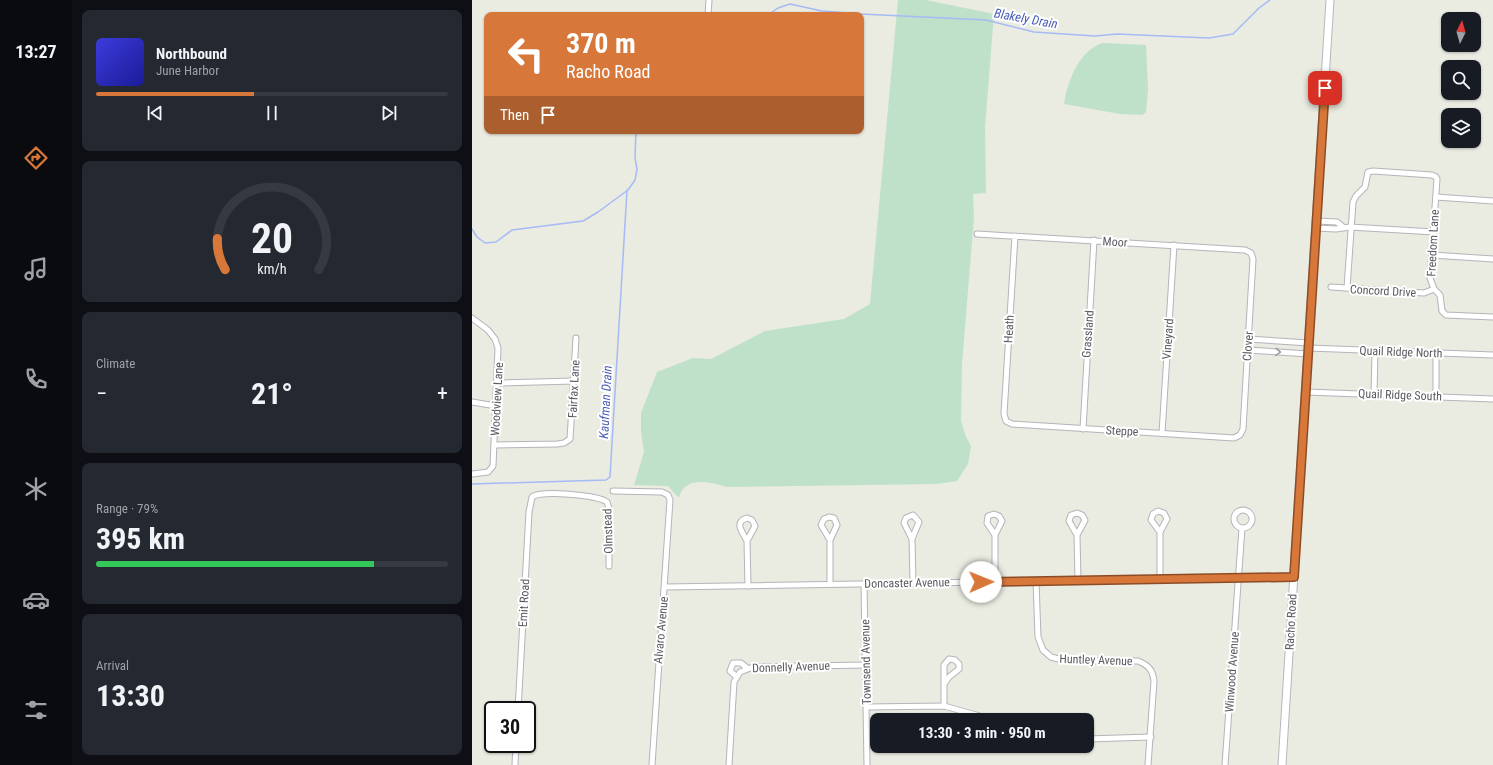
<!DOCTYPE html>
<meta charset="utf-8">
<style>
:root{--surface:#171b24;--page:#242831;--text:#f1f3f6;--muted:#9ea1a6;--line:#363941;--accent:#d8773a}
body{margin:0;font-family:"Roboto Condensed",sans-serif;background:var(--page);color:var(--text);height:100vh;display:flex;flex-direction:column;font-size:15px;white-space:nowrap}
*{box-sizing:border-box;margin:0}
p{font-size:13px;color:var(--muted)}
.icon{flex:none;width:22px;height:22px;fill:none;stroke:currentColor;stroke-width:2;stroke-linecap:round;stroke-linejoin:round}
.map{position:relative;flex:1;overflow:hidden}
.drawer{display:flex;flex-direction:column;gap:10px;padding:10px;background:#0d0f14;width:400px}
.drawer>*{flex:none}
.hud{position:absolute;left:12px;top:12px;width:380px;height:122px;border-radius:8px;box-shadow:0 1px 3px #0004;background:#d8773a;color:#fff;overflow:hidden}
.needle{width:26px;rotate:5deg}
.buttons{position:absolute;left:969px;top:12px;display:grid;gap:8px}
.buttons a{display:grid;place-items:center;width:40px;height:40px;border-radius:8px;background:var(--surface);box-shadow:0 1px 3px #0004;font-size:20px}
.speed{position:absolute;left:12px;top:701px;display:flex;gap:8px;font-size:20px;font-weight:700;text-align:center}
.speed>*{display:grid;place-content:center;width:52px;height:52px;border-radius:50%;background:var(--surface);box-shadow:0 1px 3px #0004;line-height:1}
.speed .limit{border:2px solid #111;border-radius:6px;background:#fff;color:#111}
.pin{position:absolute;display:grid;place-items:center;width:34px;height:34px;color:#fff;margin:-17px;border-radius:8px;box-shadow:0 2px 6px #0006}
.me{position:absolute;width:44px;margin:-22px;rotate:89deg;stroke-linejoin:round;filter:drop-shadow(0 0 3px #0008)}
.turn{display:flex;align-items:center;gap:14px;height:84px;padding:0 16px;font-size:18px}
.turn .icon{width:52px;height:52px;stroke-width:2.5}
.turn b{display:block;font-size:28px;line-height:34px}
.then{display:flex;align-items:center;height:38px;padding:0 16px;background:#0003;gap:8px;font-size:15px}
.big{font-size:30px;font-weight:700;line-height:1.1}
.drawer .tile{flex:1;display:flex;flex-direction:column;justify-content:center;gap:6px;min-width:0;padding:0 14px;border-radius:8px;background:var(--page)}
.drawer .dial{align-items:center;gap:0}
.dial svg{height:104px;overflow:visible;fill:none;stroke:var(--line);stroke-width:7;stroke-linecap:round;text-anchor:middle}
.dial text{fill:var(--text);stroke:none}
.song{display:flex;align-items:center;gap:12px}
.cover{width:48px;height:48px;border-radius:6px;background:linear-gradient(135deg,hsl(240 70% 55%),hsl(240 70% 35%))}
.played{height:4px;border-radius:2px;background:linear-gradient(90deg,var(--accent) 45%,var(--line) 45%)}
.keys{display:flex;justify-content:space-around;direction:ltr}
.heat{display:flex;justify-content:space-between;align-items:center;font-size:22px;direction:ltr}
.charge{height:6px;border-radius:3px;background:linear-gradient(90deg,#34c759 79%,var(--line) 0)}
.trip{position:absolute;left:398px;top:713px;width:224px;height:40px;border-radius:8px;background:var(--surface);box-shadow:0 1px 3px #0004;font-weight:700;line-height:40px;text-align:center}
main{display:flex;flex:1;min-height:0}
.dock{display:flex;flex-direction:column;width:72px;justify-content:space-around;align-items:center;background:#090b0e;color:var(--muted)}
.dock .icon{width:28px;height:28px}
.dock .on{color:var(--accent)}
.dock b{font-size:18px;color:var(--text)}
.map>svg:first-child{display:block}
</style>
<main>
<nav class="dock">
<b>13:27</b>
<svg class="icon on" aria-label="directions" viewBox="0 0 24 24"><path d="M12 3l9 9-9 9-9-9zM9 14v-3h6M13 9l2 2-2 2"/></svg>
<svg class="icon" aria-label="music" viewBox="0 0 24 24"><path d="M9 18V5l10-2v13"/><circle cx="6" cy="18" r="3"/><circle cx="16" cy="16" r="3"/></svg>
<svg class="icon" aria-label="phone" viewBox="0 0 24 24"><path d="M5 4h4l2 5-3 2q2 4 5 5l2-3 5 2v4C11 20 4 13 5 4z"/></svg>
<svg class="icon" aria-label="climate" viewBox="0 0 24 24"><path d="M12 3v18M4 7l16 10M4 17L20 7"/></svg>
<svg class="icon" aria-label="car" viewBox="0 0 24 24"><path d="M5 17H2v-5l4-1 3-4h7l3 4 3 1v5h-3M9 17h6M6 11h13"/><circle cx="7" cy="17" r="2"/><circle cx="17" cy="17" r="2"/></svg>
<svg class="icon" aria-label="filters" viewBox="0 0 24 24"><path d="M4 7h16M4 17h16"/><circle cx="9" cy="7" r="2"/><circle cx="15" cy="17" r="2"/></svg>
</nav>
<section class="drawer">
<div class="tile">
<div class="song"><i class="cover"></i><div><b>Northbound</b><p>June Harbor</p></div></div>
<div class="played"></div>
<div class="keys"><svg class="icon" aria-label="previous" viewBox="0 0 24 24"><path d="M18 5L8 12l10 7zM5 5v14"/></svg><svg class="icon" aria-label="pause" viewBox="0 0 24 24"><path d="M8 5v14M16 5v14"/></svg><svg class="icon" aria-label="next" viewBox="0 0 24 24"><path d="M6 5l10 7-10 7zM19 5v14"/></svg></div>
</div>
<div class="tile dial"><svg viewBox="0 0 100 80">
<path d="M14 69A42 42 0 1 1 86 69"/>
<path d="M14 69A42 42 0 0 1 8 45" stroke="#d8773a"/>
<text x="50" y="56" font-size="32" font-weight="700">20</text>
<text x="50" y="72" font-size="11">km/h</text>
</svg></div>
<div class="tile"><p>Climate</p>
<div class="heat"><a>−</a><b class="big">21°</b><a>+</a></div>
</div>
<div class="tile"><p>Range · 79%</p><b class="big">395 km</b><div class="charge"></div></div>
<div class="tile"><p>Arrival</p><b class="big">13:30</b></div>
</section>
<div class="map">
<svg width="1021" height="765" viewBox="0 0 1021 765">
<rect width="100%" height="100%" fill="#eaebe1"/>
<!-- green -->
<g fill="#bfe1ca">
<path d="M426,0H454L522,14L513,127L514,193L501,194L502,217L490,364L489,421L494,437L499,446L496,464L485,481L464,484L255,487C239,482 212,475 207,498L196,486L162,485L172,452L169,432V413L185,372L221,358L239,359L293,331L372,319L398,304Z"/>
<path d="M631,43L674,45L676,90L674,112L670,115L648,114L592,104C595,82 607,50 631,43Z"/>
</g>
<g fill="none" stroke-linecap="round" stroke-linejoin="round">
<!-- stream -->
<g stroke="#a6baf6" stroke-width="1.5">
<path d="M296,15L306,8L318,4L350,11L389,14L514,20L562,32L623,36L645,34L737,38L761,34L787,8L798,0"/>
<path d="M0,229L5,237L13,243L24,242L40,230L111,221L126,212L156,190L163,180L165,169L163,158L164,131"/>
<path d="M0,484L134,480L138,477L155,190"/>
</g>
<defs>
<g id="street">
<path d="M236,15L237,0"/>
<path d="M964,197L1021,201"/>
<path d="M845,221L865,222L871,227"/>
<path d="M844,228L864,229L878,227L962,232"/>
<path d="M505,234L773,250L779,253L781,259L771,429L768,435L762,438L540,424L534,421L532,414L543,236"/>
<path d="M960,255L1021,259"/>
<path d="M859,287L952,293L962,289"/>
<path d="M875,288L881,202L884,196L893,187L896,172L901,171L960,175L964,177L965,179L958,278L962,289L968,295L970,311L974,315L1021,317"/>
<path d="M0,318L16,330L23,339L26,348L21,466L16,472L0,474"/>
<path d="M776,339L837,343"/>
<path d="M837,348L1021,355"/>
<path d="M776,350L837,354"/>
<path d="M26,383L102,381"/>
<path d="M834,392L1021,399"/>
<path d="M902,394L903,351"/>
<path d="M964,396V353"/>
<path d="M0,402L24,406"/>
<path d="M611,429L622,240"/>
<path d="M690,433L702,245"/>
<path d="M22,445L85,444L92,443L98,439L104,338"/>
<path d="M141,491L190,492L196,495L198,500L180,765"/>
<circle cx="771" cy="519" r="9"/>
<path d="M688,532L679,520L681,514L686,511L692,513L695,519L688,532V579"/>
<path d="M523,535L515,523L516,516L522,514L527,516L530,521L523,535V582"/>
<path d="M605,535L613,520L610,515L605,513L599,515L597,521L605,535L606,581"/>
<path d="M440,539L432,523L434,518L441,515L447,522L440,539L441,583"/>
<path d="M358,540L349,525L352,519L357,517L362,518L365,525L358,540V584"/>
<path d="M275,541C271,533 261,522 275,518L280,520L283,526L275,541L276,586"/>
<path d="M564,581L566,637L571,650L579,657L594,661H666C676,665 681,670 682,681L676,765"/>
<path d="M392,584L395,765"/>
<path d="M193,587L822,577"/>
<path d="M265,677L258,671L261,663H269L275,668"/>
<path d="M472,706V665L477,659L483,660L487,664V669L477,677L472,684"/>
<path d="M395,707L472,706L522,720"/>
<path d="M46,710L57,512L60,497C68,490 125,495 135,502L137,509V566"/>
<path d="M615,739L679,737"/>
<path d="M43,765L44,744"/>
<path d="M257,765L262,682L268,672L281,667L394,665"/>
<path d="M753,765L770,528"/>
</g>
<path id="secondary" d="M810,765L858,0"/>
</defs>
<!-- street casing -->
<use href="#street" stroke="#b4b4ba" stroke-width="7"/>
<!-- secondary casing -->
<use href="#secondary" stroke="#b7b7be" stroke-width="9"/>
<!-- street -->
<use href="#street" stroke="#fff" stroke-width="5"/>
<!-- secondary -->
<use href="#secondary" stroke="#fff" stroke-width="7"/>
</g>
<!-- one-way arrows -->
<defs><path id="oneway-chevron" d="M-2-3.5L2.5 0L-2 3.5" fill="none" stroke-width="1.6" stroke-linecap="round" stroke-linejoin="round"/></defs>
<use stroke="#9c9ca0" href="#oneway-chevron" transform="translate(806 352) rotate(4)"/>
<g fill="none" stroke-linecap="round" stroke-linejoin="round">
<defs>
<path id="route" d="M509,582L822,577L853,88"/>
</defs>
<!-- route casing -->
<use href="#route" stroke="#8c4d26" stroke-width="10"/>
<!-- route -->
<use href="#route" stroke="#d8773a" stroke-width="7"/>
</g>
<g text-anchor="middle" stroke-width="4" stroke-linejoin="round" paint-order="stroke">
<!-- street labels -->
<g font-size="12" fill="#5a5a60" stroke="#fff">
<text transform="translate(643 242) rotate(4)" y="4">Moor</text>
<text transform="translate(961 243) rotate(-87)" y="4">Freedom Lane</text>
<text transform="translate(911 291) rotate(3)" y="4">Concord Drive</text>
<text transform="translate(537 329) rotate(-87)" y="4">Heath</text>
<text transform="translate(616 334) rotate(-86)" y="4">Grassland</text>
<text transform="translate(696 339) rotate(-86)" y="4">Vineyard</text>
<text transform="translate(776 346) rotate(-86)" y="4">Clover</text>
<text transform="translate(929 352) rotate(2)" y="4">Quail Ridge North</text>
<text transform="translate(102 389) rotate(-87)" y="4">Fairfax Lane</text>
<text transform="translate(928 395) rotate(2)" y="4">Quail Ridge South</text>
<text transform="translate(25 399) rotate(-87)" y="4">Woodview Lane</text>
<text transform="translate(650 431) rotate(3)" y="4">Steppe</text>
<text transform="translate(136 531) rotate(-92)" y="4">Olmstead</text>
<text transform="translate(435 583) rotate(-1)" y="4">Doncaster Avenue</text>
<text transform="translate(52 603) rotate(-87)" y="4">Emit Road</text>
<text transform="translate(819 622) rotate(-87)" y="4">Racho Road</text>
<text transform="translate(189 630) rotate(-85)" y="4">Alvaro Avenue</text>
<text transform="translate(624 660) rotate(2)" y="4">Huntley Avenue</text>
<text transform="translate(394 662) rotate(-91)" y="4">Townsend Avenue</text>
<text transform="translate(319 667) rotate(-2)" y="4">Donnelly Avenue</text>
<text transform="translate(760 672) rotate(-86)" y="4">Winwood Avenue</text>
</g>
<!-- water labels -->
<g font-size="13" font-style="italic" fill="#4c5eb6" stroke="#fff">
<text transform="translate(554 18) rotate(10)" y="5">Blakely Drain</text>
<text transform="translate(133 402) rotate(-87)" y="5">Kaufman Drain</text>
</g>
</g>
</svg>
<div class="buttons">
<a><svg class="needle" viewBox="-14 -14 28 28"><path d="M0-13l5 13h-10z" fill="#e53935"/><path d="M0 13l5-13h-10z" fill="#9ea1a6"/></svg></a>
<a><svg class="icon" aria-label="search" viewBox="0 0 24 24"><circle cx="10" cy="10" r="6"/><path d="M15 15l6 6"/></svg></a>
<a><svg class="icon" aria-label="layers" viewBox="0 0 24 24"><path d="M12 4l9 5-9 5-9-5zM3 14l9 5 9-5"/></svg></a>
</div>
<div class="speed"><div class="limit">30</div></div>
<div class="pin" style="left:853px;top:88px;background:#d93025"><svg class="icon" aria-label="arrive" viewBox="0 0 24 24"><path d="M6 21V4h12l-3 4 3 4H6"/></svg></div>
<svg class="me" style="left:509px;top:582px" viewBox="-20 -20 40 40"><circle r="19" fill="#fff"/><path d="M0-13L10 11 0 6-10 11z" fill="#d8773a"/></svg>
<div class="trip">13:30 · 3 min · 950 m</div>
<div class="hud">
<div class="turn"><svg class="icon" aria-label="left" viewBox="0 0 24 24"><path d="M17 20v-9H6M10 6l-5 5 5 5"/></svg><div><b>370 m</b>Racho Road</div></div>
<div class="then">Then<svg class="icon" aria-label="arrive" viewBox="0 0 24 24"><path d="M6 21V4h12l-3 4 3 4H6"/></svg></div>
</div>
</div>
</main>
